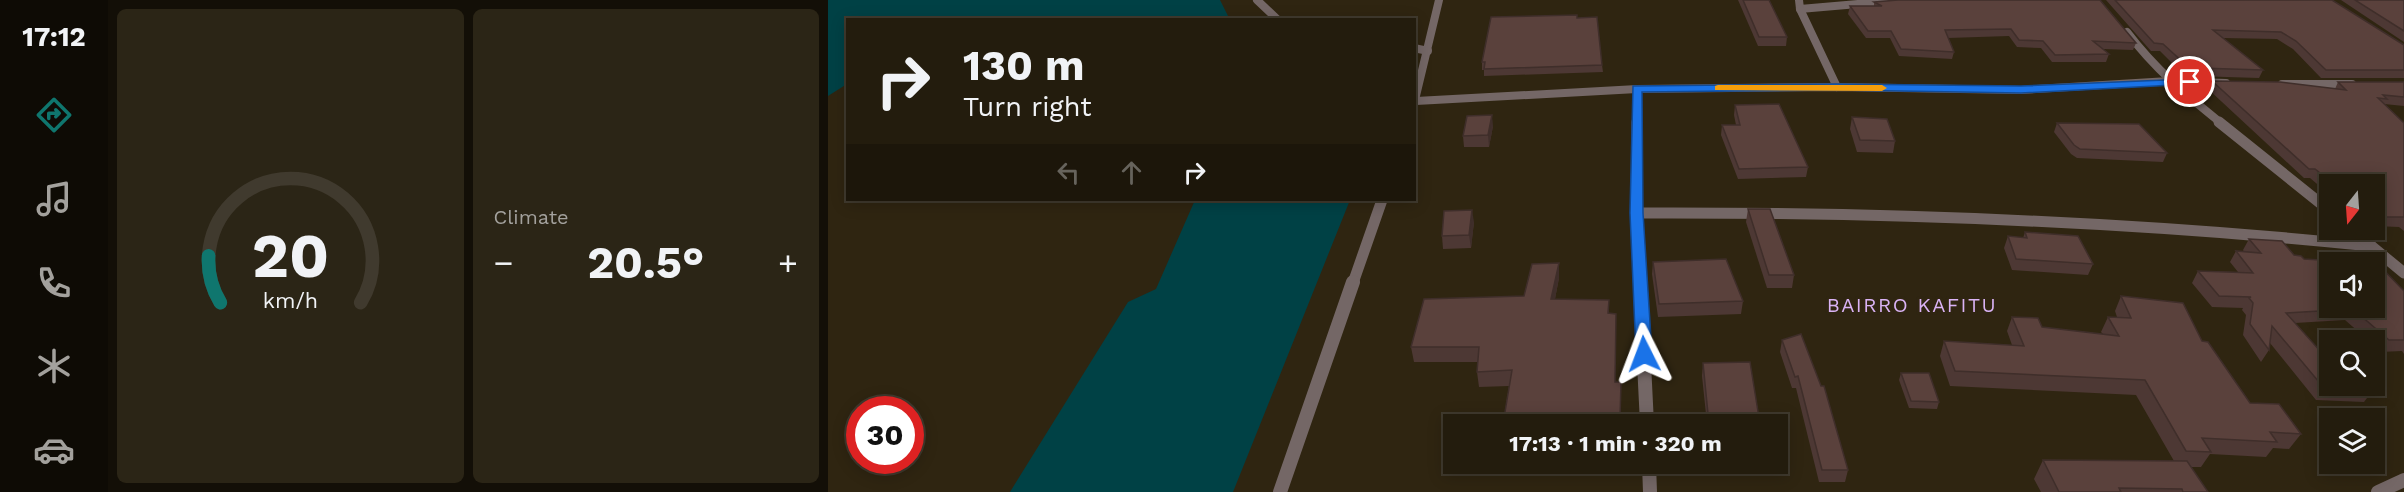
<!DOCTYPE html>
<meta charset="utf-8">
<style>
:root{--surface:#231c0d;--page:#2b2516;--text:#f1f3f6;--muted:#a3a19d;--line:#403a2e;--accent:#0f766e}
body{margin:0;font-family:"Work Sans",sans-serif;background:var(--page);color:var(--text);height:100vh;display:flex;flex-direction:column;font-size:22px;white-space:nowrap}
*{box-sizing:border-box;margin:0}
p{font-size:20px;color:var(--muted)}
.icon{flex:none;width:33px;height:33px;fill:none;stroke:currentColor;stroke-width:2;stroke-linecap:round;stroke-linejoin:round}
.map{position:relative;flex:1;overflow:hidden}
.sheet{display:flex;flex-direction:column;gap:9px;padding:9px;background:#130f07;width:720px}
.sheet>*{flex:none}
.hud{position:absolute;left:18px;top:18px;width:570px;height:183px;border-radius:0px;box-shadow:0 3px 15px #0003,0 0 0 2px var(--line);background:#231c0d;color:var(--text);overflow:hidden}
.needle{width:39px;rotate:197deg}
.controls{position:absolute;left:1491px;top:174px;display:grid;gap:12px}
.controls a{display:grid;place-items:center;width:66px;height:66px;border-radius:0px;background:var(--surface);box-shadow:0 3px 15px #0003,0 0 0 2px var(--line);font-size:30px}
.speed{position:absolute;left:18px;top:396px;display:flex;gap:12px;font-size:30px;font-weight:700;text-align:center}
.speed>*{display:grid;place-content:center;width:78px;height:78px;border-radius:50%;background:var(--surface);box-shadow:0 3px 15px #0003,0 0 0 2px var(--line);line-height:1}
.speed .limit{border:9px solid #d22;background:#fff;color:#111}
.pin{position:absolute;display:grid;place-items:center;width:51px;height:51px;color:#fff;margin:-26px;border:3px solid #fff;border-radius:50%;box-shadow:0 2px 6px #0007}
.me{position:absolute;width:66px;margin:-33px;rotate:357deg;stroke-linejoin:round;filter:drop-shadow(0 0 4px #0008)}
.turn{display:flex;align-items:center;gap:21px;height:126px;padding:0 18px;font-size:27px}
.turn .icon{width:78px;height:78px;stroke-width:2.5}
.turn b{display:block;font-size:42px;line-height:51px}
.lanes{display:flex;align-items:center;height:57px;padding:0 18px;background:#0003;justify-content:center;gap:30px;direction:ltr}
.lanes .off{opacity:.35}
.big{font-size:45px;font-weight:700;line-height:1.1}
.sheet .widget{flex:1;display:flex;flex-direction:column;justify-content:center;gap:9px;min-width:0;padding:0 21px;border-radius:9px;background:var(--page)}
.sheet .dial{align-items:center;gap:0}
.dial svg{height:156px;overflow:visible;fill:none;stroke:var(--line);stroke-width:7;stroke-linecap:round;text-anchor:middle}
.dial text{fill:var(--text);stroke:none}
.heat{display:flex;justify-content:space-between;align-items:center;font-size:33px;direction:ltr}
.sheet .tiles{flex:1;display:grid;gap:9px;grid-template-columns:repeat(2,1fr)}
.trip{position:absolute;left:615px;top:414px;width:345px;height:60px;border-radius:0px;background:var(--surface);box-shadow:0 3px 15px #0003,0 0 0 2px var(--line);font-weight:700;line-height:60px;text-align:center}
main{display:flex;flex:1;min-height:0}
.tab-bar{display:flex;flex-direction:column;width:108px;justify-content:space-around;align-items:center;background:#0e0b05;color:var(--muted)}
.tab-bar .icon{width:42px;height:42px}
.tab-bar .on{color:var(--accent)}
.tab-bar b{font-size:27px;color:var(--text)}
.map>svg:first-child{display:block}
</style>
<main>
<nav class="tab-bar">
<b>17:12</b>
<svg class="icon on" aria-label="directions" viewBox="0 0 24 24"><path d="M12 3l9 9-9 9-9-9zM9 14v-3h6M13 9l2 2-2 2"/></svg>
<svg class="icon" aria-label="music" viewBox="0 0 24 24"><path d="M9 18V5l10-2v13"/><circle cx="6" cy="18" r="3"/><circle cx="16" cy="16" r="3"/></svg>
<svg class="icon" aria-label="phone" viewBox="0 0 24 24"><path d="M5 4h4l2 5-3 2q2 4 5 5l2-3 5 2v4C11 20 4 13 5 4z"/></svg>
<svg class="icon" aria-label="climate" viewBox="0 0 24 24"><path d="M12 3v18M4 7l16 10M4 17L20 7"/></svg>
<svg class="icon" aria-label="car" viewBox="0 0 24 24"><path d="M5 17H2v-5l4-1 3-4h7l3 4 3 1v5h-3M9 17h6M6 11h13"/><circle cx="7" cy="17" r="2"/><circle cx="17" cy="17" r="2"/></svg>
</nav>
<section class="sheet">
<div class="tiles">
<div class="widget dial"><svg viewBox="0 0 100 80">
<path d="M14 69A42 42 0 1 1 86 69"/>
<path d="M14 69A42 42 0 0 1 8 45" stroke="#0f766e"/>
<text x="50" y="56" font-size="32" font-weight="700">20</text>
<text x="50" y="72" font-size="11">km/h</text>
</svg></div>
<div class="widget"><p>Climate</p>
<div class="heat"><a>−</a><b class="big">20.5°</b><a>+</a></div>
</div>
</div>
</section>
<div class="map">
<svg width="1576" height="492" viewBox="0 0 1576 492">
<rect width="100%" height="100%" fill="#2f2511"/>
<!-- water -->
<g fill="#004145">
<path d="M0,0H392L401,18L130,16L127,20H20L19,84L0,96Z"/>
<path d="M367,200H522L405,492H182L300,302L328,289Z"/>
</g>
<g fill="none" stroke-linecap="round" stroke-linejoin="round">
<!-- service-far1 -->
<g stroke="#746766" stroke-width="8">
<path d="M971,0L972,9L1076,0"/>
<path d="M1299,32C1327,69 1357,94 1393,123"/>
<path d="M1454,84H1524"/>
<path d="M588,101L809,89L1009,87L1193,90L1341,81L1398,83"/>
</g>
<!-- service -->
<g stroke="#746766" stroke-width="11">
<path d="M1391,122L1502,211"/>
<path d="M809,213C1055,212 1299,221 1543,246"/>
<path d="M1524,230L1576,273"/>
</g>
<!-- minor-far2 -->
<g stroke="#746766" stroke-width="8">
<path d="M429,0L450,20"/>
<path d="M972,9L1009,87"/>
<path d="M586,48L600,51"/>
<path d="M809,89V123"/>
<path d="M586,104L611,0"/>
</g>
<!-- minor-far1 -->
<g stroke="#746766" stroke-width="11">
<path d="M809,122V213L812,283"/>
<path d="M525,283L554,200"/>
</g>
<!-- minor -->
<g stroke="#746766" stroke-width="14">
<path d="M812,282L819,424"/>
<path d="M821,464L822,492"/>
<path d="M452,492L525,282"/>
<path d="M1550,492L1576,480"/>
</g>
</g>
<!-- wall -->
<g fill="#4d3834">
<path d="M910,0H941L959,37L958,46H930Z"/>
<path d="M1278,0H1504L1576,45V78H1493L1465,49L1449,39L1395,38L1435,70L1431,78L1366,76L1363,72H1353L1332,51H1323Z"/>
<path d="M1513,0H1576V42Z"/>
<path d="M1046,2L1308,43L1305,50L1275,49L1281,54L1278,62H1224L1213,48L1189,47L1181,36L1120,38L1126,52L1124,59L1071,56L1062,38H1038L1020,14L1022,6H1046Z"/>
<path d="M749,18L774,65L775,72L656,76V70H654V62Z"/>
<path d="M1384,81L1507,89L1510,82H1576V106L1556,104L1576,123V231L1571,227L1546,226V184H1502V195L1482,178H1476L1380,89Z"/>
<path d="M907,105L980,167L978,177L910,179L893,135L894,125H908L906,115Z"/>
<path d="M1024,117L1067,141L1065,153L1029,152L1022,129Z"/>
<path d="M1229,123L1339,153L1335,162L1249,158L1243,154L1226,132Z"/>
<path d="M665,126L661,147H636L635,136Z"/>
<path d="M920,209L966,275L964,288H939L918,222Z"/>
<path d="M646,222L643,248L615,249L614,236Z"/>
<path d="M1197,232L1265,264L1260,275L1184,270L1176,248L1180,236L1195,238Z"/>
<path d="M1421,239L1476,259L1576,291V354L1574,351L1552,352L1546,347V340H1540L1517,320L1467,323L1494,353L1545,390L1536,402L1488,400L1442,343L1441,350L1433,362L1415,335L1418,315L1414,310L1415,308L1384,307L1364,283L1370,271L1410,272L1402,262L1408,251L1416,252L1415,250Z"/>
<path d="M825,262L915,301L913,314L830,317L824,274Z"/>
<path d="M731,278L727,299L781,300V313L787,382H793V424H675L681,386L651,387L649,372L650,362H586L583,347L696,296Z"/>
<path d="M1293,296L1374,341L1422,403L1473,434L1461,449L1445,448L1438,457L1382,454L1373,467H1363L1380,492H1213L1206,479L1215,460L1346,461L1308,395L1122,386L1112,356L1116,341L1184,345L1179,331L1184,317L1214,327L1275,334L1273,332L1280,317H1289L1287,311Z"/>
<path d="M954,340L1020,470L1017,482H991L968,388H964L952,352Z"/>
<path d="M875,363L932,424H879L874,376Z"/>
<path d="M1073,373L1111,402L1109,409L1081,408L1071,380Z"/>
</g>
<!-- shaded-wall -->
<g fill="#3f2e2a">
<path d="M664,115L665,126L661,147L660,135Z"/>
<path d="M644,210L646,222L643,248L641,235Z"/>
<path d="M731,263V278L724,314L723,299Z"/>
</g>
<!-- building -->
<g fill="#5a413c" stroke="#3f2e2a" stroke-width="1.5">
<path d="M915,0H941L959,37H931Z"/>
<path d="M1070,0H1272L1308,43L1265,41L1281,54L1227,55L1215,41L1191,40L1183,29L1117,30L1126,52L1073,49L1063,31H1040L1022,6H1054L1046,2Z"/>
<path d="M1287,0H1504L1576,45V70H1498L1468,41L1453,32L1385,30L1435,70L1370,68L1366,64H1357L1335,44L1326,43Z"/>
<path d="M1527,0H1576V31Z"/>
<path d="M749,15V18L769,17L774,65L656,69L657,62H654L663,17Z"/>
<path d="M1384,81L1452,82L1518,90L1510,82H1576V97L1555,95L1559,99L1550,98L1576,123V217H1546V184H1506L1487,169H1481Z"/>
<path d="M951,104L980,167L911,169L894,125H912L907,105Z"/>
<path d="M664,115L660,135L635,136L639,116Z"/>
<path d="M1024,117L1059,119L1067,141L1032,140Z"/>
<path d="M1229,123L1311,124L1339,153L1252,149L1246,145Z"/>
<path d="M920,209H942L966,275H941Z"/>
<path d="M644,210L641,235L614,236L616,211Z"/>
<path d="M1197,232L1250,236L1265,264L1188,259L1180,236L1199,238Z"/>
<path d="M1421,239L1454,241L1466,255L1473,256L1476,259L1525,262H1502V308H1546V264H1550L1576,291V340H1561L1525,309L1458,313L1494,353H1502V386H1541L1545,390L1496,388L1444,326L1441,350L1422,324L1425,303L1421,298L1423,297L1391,296L1370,271L1425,273L1408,251L1433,253Z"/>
<path d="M898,259L915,301L831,304L825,262Z"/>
<path d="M731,263L723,299L781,300L780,313L788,314L787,382H793L792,419L775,418V424H675L684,370L649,372L651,347H583L596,299L696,296L704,264Z"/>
<path d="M1293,296L1355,303L1374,341L1380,342L1422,403L1451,404L1473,434L1442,432L1449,442L1374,438L1383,452L1358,451L1317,380L1127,371L1116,341L1196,346L1184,317L1210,318L1214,327L1291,336L1280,317L1303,318Z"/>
<path d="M973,334L993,386H996L1020,470H994L970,376L967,377L954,340Z"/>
<path d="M922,362L932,424H881L875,363Z"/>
<path d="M1073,373H1101L1111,402L1083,401Z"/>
<path d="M1215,460L1359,461L1380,492H1355L1354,489L1291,488L1293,492H1231Z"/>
</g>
<!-- route -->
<path fill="#1a73e8" stroke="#114b97" stroke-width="1.5" d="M1362,79L1367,82L1365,84L1193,93L1009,90L814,92L815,213L824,354L821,358H810L808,354L802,213L805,86L1009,84L1193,86Z"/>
<!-- slow -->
<path fill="#f59e0b" d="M890,85H1054L1059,88L1054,91L887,90V86Z"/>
<g text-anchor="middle" stroke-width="6" stroke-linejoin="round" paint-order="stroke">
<!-- quarter labels -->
<g font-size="20" letter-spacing="1.5" fill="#dab3f5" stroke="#2f2511">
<text x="1084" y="312">BAIRRO KAFITU</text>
</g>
</g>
</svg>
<div class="controls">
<a><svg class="needle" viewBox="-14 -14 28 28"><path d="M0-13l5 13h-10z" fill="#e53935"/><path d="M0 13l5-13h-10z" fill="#a3a19d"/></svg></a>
<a><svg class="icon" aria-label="sound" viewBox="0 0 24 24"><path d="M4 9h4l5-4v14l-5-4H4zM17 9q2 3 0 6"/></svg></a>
<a><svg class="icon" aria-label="search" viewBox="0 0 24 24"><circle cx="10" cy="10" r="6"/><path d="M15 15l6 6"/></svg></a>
<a><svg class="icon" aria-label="layers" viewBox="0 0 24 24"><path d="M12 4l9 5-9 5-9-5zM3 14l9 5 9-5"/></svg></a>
</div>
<div class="speed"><div class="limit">30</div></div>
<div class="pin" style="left:1362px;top:82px;background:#d93025"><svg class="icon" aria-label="arrive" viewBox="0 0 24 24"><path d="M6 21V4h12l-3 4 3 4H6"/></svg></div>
<svg class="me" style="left:816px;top:354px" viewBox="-20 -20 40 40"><path d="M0-17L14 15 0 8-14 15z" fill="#1a73e8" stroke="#fff" stroke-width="4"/></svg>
<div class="trip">17:13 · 1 min · 320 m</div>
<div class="hud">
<div class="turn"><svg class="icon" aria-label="right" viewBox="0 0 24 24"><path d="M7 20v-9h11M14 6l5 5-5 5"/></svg><div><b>130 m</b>Turn right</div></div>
<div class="lanes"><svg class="icon off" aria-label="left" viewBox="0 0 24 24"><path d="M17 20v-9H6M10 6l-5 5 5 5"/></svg><svg class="icon off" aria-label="ahead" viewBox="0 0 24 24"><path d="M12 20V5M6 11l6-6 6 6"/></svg><svg class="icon" aria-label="right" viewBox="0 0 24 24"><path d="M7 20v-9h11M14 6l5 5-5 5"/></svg></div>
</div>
</div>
</main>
